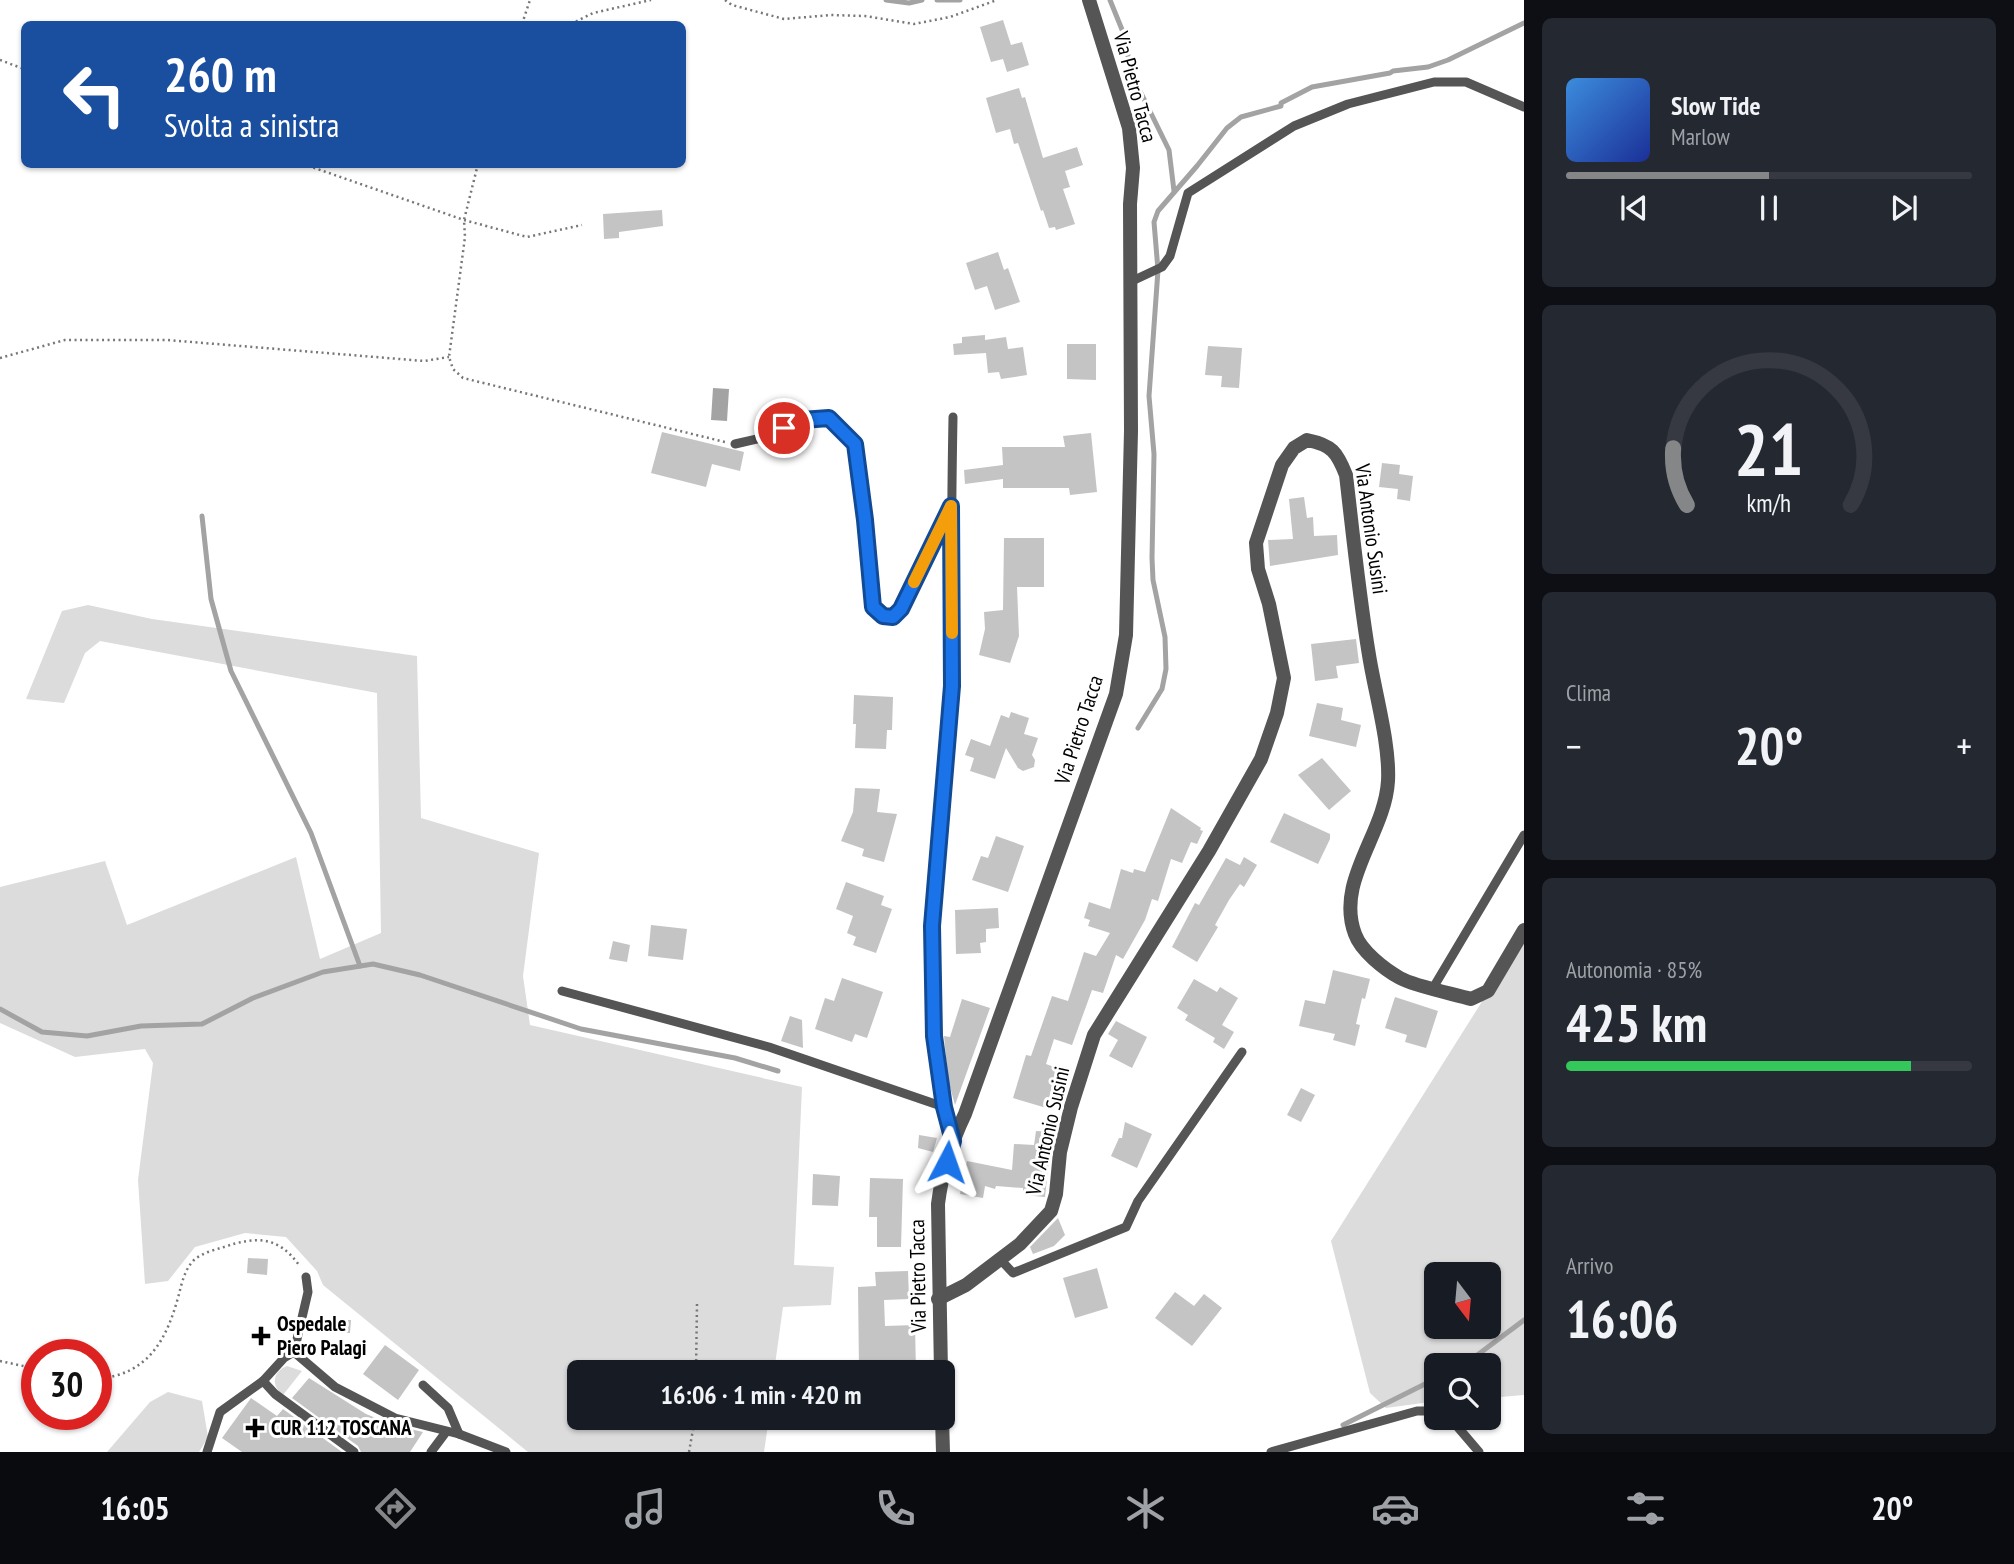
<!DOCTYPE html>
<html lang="it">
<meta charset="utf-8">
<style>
:root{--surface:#171b24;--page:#242831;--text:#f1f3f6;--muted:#9ea1a6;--line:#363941;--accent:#858687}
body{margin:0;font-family:"PT Sans Narrow",sans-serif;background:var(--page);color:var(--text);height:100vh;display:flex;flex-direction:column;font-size:26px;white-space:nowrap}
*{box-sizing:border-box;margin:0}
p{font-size:23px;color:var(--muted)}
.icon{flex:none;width:38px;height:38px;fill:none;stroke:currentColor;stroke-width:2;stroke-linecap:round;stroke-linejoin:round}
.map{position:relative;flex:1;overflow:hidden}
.panel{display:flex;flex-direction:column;gap:18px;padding:18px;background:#0d0f14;width:490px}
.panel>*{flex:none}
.banner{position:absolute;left:21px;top:21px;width:665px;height:147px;border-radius:10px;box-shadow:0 2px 5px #0004;background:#1a4fa0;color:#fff;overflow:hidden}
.needle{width:46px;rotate:164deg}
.controls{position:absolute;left:1424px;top:1262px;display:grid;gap:14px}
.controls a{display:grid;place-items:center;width:77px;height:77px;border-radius:10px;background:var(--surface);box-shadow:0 2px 5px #0004;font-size:35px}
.speed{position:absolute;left:21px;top:1339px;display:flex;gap:14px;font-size:35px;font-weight:700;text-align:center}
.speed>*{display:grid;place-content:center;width:91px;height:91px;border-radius:50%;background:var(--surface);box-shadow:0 2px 5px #0004;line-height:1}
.speed .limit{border:10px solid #d22;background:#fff;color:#111}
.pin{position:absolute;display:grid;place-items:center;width:60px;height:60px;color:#fff;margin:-30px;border:4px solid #fff;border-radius:50%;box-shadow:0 2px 7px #0007}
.me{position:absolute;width:77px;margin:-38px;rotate:4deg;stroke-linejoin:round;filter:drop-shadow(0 0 5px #0008)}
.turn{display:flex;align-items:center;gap:24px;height:147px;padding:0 28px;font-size:32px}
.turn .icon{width:91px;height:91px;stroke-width:2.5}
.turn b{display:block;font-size:49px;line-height:60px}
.big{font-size:52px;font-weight:700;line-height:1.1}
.panel .widget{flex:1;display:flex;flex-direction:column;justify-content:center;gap:10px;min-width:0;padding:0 24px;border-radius:10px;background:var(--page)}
.panel .dial{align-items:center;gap:0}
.dial svg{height:182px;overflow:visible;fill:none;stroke:var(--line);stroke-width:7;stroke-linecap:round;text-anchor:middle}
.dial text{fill:var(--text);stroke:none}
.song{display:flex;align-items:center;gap:21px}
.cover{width:84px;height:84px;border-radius:10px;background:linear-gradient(135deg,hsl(210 70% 55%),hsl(230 70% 35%))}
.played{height:7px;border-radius:4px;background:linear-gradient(90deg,var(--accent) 50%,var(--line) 50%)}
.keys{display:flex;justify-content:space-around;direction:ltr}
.heat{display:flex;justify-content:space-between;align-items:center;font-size:38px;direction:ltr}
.charge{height:10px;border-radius:5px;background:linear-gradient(90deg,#34c759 85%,var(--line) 0)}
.trip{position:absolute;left:567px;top:1360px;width:388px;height:70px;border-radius:10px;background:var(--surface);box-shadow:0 2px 5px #0004;font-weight:700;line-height:70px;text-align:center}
.dock{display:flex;height:112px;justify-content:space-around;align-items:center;background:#090b0e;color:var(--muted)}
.dock .icon{width:49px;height:49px}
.dock .on{color:var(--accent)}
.dock b{font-size:32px;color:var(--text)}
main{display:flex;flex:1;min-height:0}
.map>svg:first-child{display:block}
</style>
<main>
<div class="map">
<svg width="1524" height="1452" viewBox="0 0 1524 1452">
<rect width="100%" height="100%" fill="#fff"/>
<!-- green -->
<g fill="#dcdcdc" fill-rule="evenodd">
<path d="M88,605L152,619L417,656L421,818L539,853L523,976L530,1025L802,1087L794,1265L834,1267L831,1305L783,1307L774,1372H579V1418H769L764,1452H528L323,1285L317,1271L286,1237L245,1233L195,1247L168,1281L145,1284L138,1180L153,1063L145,1049L75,1057L0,1023V887L105,861L127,925L296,857L320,959L381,933L377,693L100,641L85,653L64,703L26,699L62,611Z"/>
<path d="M1524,935V1395L1489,1398V1365H1437V1401L1386,1408L1370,1393L1331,1241ZM1437,1274H1489V1326H1437Z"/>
<path d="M287,1366L302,1371L283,1395C271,1386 272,1372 287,1366Z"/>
<path d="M168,1392L202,1401L208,1437L199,1452H107L150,1402Z"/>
</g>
<!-- water -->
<path fill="#a3a3a3" d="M713,388L729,389L727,421L711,420Z"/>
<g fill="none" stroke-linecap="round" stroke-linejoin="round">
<!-- stream -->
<g stroke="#a3a3a3" stroke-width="5">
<path d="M886,0L909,3L922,0"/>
<path d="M937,0H960"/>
<path d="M1110,0L1125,37L1128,56L1140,91L1169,150L1174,191"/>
<path d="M202,516L211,599L231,671L311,833L360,966"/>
<path d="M1138,728L1162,689L1166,669L1165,637L1153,580L1152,558L1154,454L1149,396L1158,270L1154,222L1158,211L1197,166L1227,128L1241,117L1281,106V103L1312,87L1390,73L1393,71L1428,67L1448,60L1524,23"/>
<path d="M0,1009L42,1032L87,1036L141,1026L202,1024L253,998L323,972L373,964L420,975L581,1029L735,1058L778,1071"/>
<path d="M1464,1365L1524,1320"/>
<path d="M1343,1425L1437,1378"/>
</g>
</g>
<!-- building -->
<g fill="#c4c4c4">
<path d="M1003,20L1011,45L1022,42L1029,65L1007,72L1003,59L991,62L980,27Z"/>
<path d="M1019,88L1022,98L1025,97L1043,158L1077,147L1083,165L1065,171L1070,187L1063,189L1075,224L1056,230L1055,227L1049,228L1043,210L1041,211L1018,143L1014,144L1010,129L996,133L986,98Z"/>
<path d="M662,210L663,226L619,232V238L604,239L603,214Z"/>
<path d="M998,252L1004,270L1008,268L1020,302L995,310L987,286L975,290L966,263Z"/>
<path d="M985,335V340L1006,337L1008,349L1023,347L1027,375L1001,379L999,372L988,373L986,353L954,355L953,344L962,343V337Z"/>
<path d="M1067,344H1096V380L1067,379Z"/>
<path d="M1208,346L1242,348L1239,388L1221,387L1222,376L1205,375Z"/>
<path d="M662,432L744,452L740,471L712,464L706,487L651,473Z"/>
<path d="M1091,433L1097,492L1070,495L1069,488H1003V479L965,484L964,470L1003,465L1002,447H1065L1063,436Z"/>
<path d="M1382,463L1400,465L1399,474L1413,476L1410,501L1397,499L1398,489L1379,487Z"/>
<path d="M1304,497L1307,518L1313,517L1314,536L1337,535L1338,555L1270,566L1268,540L1293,539L1289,499Z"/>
<path d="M1004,538H1044V587H1017L1019,636L1010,663L979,655L985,629L984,612L1003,610Z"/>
<path d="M1356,639L1359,663L1336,666L1338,678L1315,681L1311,644Z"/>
<path d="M854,695L893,697L892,730H887L886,749L855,748L856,724H853Z"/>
<path d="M1317,703L1343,708L1341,720L1361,725L1356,747L1309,736Z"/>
<path d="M1011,712L1029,718L1024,734L1038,738L1032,755L1035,760L1034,767L1023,771L1018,768L1006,748L995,779L970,771L974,758L965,755L971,739L990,746L1001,715L1009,718Z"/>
<path d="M1322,758L1351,791L1329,810L1298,775Z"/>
<path d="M855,788L880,789L877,812L897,814L884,862L862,856L864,849L841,841L853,812Z"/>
<path d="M1171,808L1201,828L1200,830L1203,831L1197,844L1191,842L1182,863L1171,859L1158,901L1152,899L1145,920L1123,959L1116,955L1103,993L1092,990L1072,1045L1054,1039L1046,1064L1062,1070L1050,1109L1013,1098L1026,1055L1031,1056L1052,996L1068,1001L1084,952L1096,956L1110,933L1088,926L1090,920L1084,918L1089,902L1110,909L1121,869L1133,873L1134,869L1145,872Z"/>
<path d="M1284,813L1330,834V839L1318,864L1270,842Z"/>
<path d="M996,836L1024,846L1008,892L972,880L981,856L988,858Z"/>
<path d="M1244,857L1257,865L1244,887L1240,884L1229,900L1215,925L1218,927L1197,962L1172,947L1195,903L1199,905L1226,858L1240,865Z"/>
<path d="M846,882L884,896L881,905L892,909L876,953L853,945L856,937L847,933L853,916L836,909Z"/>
<path d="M998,908L999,928L986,929V942L980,943L981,953L956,954L955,910Z"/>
<path d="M651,925L687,929L683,960L648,956Z"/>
<path d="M613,941L630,945L627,962L609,959Z"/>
<path d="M1333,970L1370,979L1365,999L1362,998L1356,1024L1360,1025L1355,1046L1333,1040L1335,1034L1299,1026L1305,1000L1325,1004Z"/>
<path d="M842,978L883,992L867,1038L855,1034L852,1042L815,1029L825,998L834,1001Z"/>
<path d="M1194,979L1217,992L1220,987L1238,998L1222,1025L1234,1032L1224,1049L1213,1042L1215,1038L1185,1020L1188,1015L1177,1008Z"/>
<path d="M1395,997L1438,1011L1426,1048L1405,1042L1407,1035L1385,1028Z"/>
<path d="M962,999L990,1008L955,1105L948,1080L944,1036L950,1037Z"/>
<path d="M790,1016L802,1020L803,1048L781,1041Z"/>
<path d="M1116,1021L1147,1037L1132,1068L1109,1056L1118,1040L1108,1034Z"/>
<path d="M1301,1088L1315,1095L1301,1122L1287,1115Z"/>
<path d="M1125,1122L1152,1134L1137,1168L1111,1156L1119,1138H1122Z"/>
<path d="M1036,1131L1052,1132L1045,1197L1023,1195V1188L996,1186L995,1189L985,1186L983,1198L960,1194L967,1161L1012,1170L1014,1144L1034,1145Z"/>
<path d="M919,1135L937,1138L933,1152L918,1148Z"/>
<path d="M813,1174L840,1176L838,1206L812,1205Z"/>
<path d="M870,1178L903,1179L901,1247H877V1217H869Z"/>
<path d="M1058,1218L1065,1235L1054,1246L1033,1254L1030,1247Z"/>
<path d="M248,1258L268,1259L267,1275L247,1273Z"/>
<path d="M1097,1268L1108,1308L1075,1318L1063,1278Z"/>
<path d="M908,1271L909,1299L884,1300L885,1326L915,1325L916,1372H894V1369L859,1370L858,1287L876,1286L875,1272Z"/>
<path d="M1175,1292L1194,1306L1204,1294L1222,1308L1192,1346L1155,1318Z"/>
<path d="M321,1320H351L350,1333H321Z"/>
<path d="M385,1345L419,1370L398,1400L363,1374Z"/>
<path d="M309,1378L366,1414L393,1425L423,1432L410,1452H361L358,1446L292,1398Z"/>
<path d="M251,1398L277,1416L283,1409L342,1452H242L222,1438Z"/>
</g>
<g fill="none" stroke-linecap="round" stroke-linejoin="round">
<!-- path -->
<g stroke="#777" stroke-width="2.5" stroke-dasharray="2 3.5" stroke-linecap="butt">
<path d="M725,0L732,5L784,19L831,15L865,16L914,24L950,17L997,0"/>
<path d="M522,24L530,0"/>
<path d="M571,24L593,13L651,0"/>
<path d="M0,60L24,69"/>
<path d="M303,164L464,220L527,237L582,225"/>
<path d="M478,164L464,220L465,237L449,357L453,369L463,378L725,442"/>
<path d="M0,358L65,340H167L424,361L449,357"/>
<path d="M0,1361L37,1369"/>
<path d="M696,1372L697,1304"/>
<path d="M96,1379C149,1375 167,1339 179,1294C182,1282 185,1269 194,1260C202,1253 214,1250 224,1247C256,1236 278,1236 299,1265"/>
<path d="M689,1452L695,1418"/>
</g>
<!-- lane -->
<g stroke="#555" stroke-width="9">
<path d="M1130,282L1162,267L1170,256L1188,193L1294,126L1348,104L1434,82H1466L1524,107"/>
<path d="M735,444L766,437L802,420L829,418L855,444L865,520L873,607L883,616L893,617L901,609L951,508"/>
<path d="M1433,988L1524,835"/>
<path d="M562,991L769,1047L944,1107"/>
<path d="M953,1141C908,993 944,837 952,687C954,654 952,620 952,587C951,530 952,474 953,417"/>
<path d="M999,1258L1013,1273L1126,1227L1138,1201L1242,1052"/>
<path d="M306,1277L308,1292L294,1352L335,1387L395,1418L459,1434L506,1452"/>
<path d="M263,1381L275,1394L354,1452"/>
<path d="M423,1385L448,1408L459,1434"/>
<path d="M1450,1418L1479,1452"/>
<path d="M207,1452L220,1412L263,1381L284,1358L294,1352"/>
<path d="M431,1452L446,1432"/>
<path d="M1271,1452L1417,1411H1437"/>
</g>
<!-- street -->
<g stroke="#555" stroke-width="14">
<path d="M938,1299L966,1285L1020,1244L1051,1211L1056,1194L1060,1152L1071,1107L1094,1035L1209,851L1261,759L1277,713L1284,678L1269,604L1258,569L1256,543L1282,465L1294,448L1307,440C1332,445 1337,452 1346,475C1353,535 1359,595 1369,655C1375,693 1390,744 1388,781C1385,834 1335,881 1355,934C1361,951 1384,969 1400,978C1414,986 1454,994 1471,999L1488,991L1524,930"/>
<path d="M941,1372L938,1204C942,1172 951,1143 965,1114L1116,694L1126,635L1131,431L1130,204L1133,168L1129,128L1089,0"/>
<path d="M942,1418L943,1452"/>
</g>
</g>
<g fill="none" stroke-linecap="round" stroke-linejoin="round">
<defs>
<path id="route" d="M784,428L802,420L829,418L855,444L865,520L873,607L883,616L893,617L901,609L951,506L952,686L932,926L934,1036L944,1107L953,1141L947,1162"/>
</defs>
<!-- route casing -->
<use href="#route" stroke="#114b97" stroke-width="18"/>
<!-- route -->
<use href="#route" stroke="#1a73e8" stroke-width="12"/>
<!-- slow -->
<path stroke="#f59e0b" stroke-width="12" d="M914,582L951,506L952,633"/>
</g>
<!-- markers -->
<g fill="#000" stroke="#fff" stroke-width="2.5">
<path d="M257.5 1325.5h7v7h7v7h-7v7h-7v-7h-7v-7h7z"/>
<path d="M251.5 1417.5h7v7h7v7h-7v7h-7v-7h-7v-7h7z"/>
</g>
<g text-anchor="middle" stroke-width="6" stroke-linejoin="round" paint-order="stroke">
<!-- street labels -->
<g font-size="21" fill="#000" stroke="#fff">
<text transform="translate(1135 87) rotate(75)" y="7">Via Pietro Tacca</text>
<text transform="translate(1371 529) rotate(82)" y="7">Via Antonio Susini</text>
<text transform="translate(1079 730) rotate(-72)" y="7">Via Pietro Tacca</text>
<text transform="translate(1048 1131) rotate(-77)" y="7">Via Antonio Susini</text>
<text transform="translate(918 1276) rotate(-91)" y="7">Via Pietro Tacca</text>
</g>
<!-- poi labels -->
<g font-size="21" font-weight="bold" fill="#000" stroke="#fff" text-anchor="start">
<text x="277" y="1331">Ospedale<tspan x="277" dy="24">Piero Palagi</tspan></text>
<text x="271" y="1435">CUR 112 TOSCANA</text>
</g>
</g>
</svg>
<div class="controls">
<a><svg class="needle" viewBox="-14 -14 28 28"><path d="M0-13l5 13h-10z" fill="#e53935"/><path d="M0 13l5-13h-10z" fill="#9ea1a6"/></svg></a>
<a><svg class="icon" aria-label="search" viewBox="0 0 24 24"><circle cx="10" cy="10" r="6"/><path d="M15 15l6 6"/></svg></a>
</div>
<div class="speed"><div class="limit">30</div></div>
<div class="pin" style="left:784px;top:428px;background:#d93025"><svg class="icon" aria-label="arrive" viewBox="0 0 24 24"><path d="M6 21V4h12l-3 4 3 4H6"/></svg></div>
<svg class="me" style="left:947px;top:1162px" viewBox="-20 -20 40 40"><path d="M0-17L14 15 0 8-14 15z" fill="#1a73e8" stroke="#fff" stroke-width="4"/></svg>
<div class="trip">16:06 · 1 min · 420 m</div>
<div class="banner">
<div class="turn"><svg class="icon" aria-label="left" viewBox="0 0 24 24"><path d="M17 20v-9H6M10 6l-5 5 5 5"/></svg><div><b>260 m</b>Svolta a sinistra</div></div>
</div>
</div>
<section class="panel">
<div class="widget">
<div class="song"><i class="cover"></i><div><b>Slow Tide</b><p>Marlow</p></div></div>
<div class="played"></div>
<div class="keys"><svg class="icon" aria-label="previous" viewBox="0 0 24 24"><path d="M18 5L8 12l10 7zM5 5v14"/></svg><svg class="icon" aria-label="pause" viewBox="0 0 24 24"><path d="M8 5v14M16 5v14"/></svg><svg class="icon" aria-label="next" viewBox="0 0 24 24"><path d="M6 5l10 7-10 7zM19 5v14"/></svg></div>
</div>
<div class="widget dial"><svg viewBox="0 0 100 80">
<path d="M14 69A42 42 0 1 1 86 69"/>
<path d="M14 69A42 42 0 0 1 8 44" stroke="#858687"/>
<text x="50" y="56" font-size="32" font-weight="700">21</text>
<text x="50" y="72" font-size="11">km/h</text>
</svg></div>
<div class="widget"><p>Clima</p>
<div class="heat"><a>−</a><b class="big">20°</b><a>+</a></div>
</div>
<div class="widget"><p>Autonomia · 85%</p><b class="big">425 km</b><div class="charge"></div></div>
<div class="widget"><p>Arrivo</p><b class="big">16:06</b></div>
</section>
</main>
<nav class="dock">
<b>16:05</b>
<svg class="icon on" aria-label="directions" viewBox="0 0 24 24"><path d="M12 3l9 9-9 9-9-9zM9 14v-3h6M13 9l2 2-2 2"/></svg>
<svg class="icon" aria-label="music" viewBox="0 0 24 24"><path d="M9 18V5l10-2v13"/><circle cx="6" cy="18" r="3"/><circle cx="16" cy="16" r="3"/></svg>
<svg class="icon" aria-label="phone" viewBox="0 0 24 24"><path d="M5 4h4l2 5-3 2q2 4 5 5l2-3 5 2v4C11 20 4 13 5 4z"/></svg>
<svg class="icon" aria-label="climate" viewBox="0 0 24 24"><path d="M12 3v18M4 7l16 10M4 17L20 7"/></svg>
<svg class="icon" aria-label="car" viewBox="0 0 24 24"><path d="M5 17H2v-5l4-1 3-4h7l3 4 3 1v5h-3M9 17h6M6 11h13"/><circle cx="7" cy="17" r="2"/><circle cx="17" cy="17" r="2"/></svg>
<svg class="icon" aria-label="filters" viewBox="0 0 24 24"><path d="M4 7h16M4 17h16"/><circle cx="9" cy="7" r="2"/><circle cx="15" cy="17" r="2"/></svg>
<b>20°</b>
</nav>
